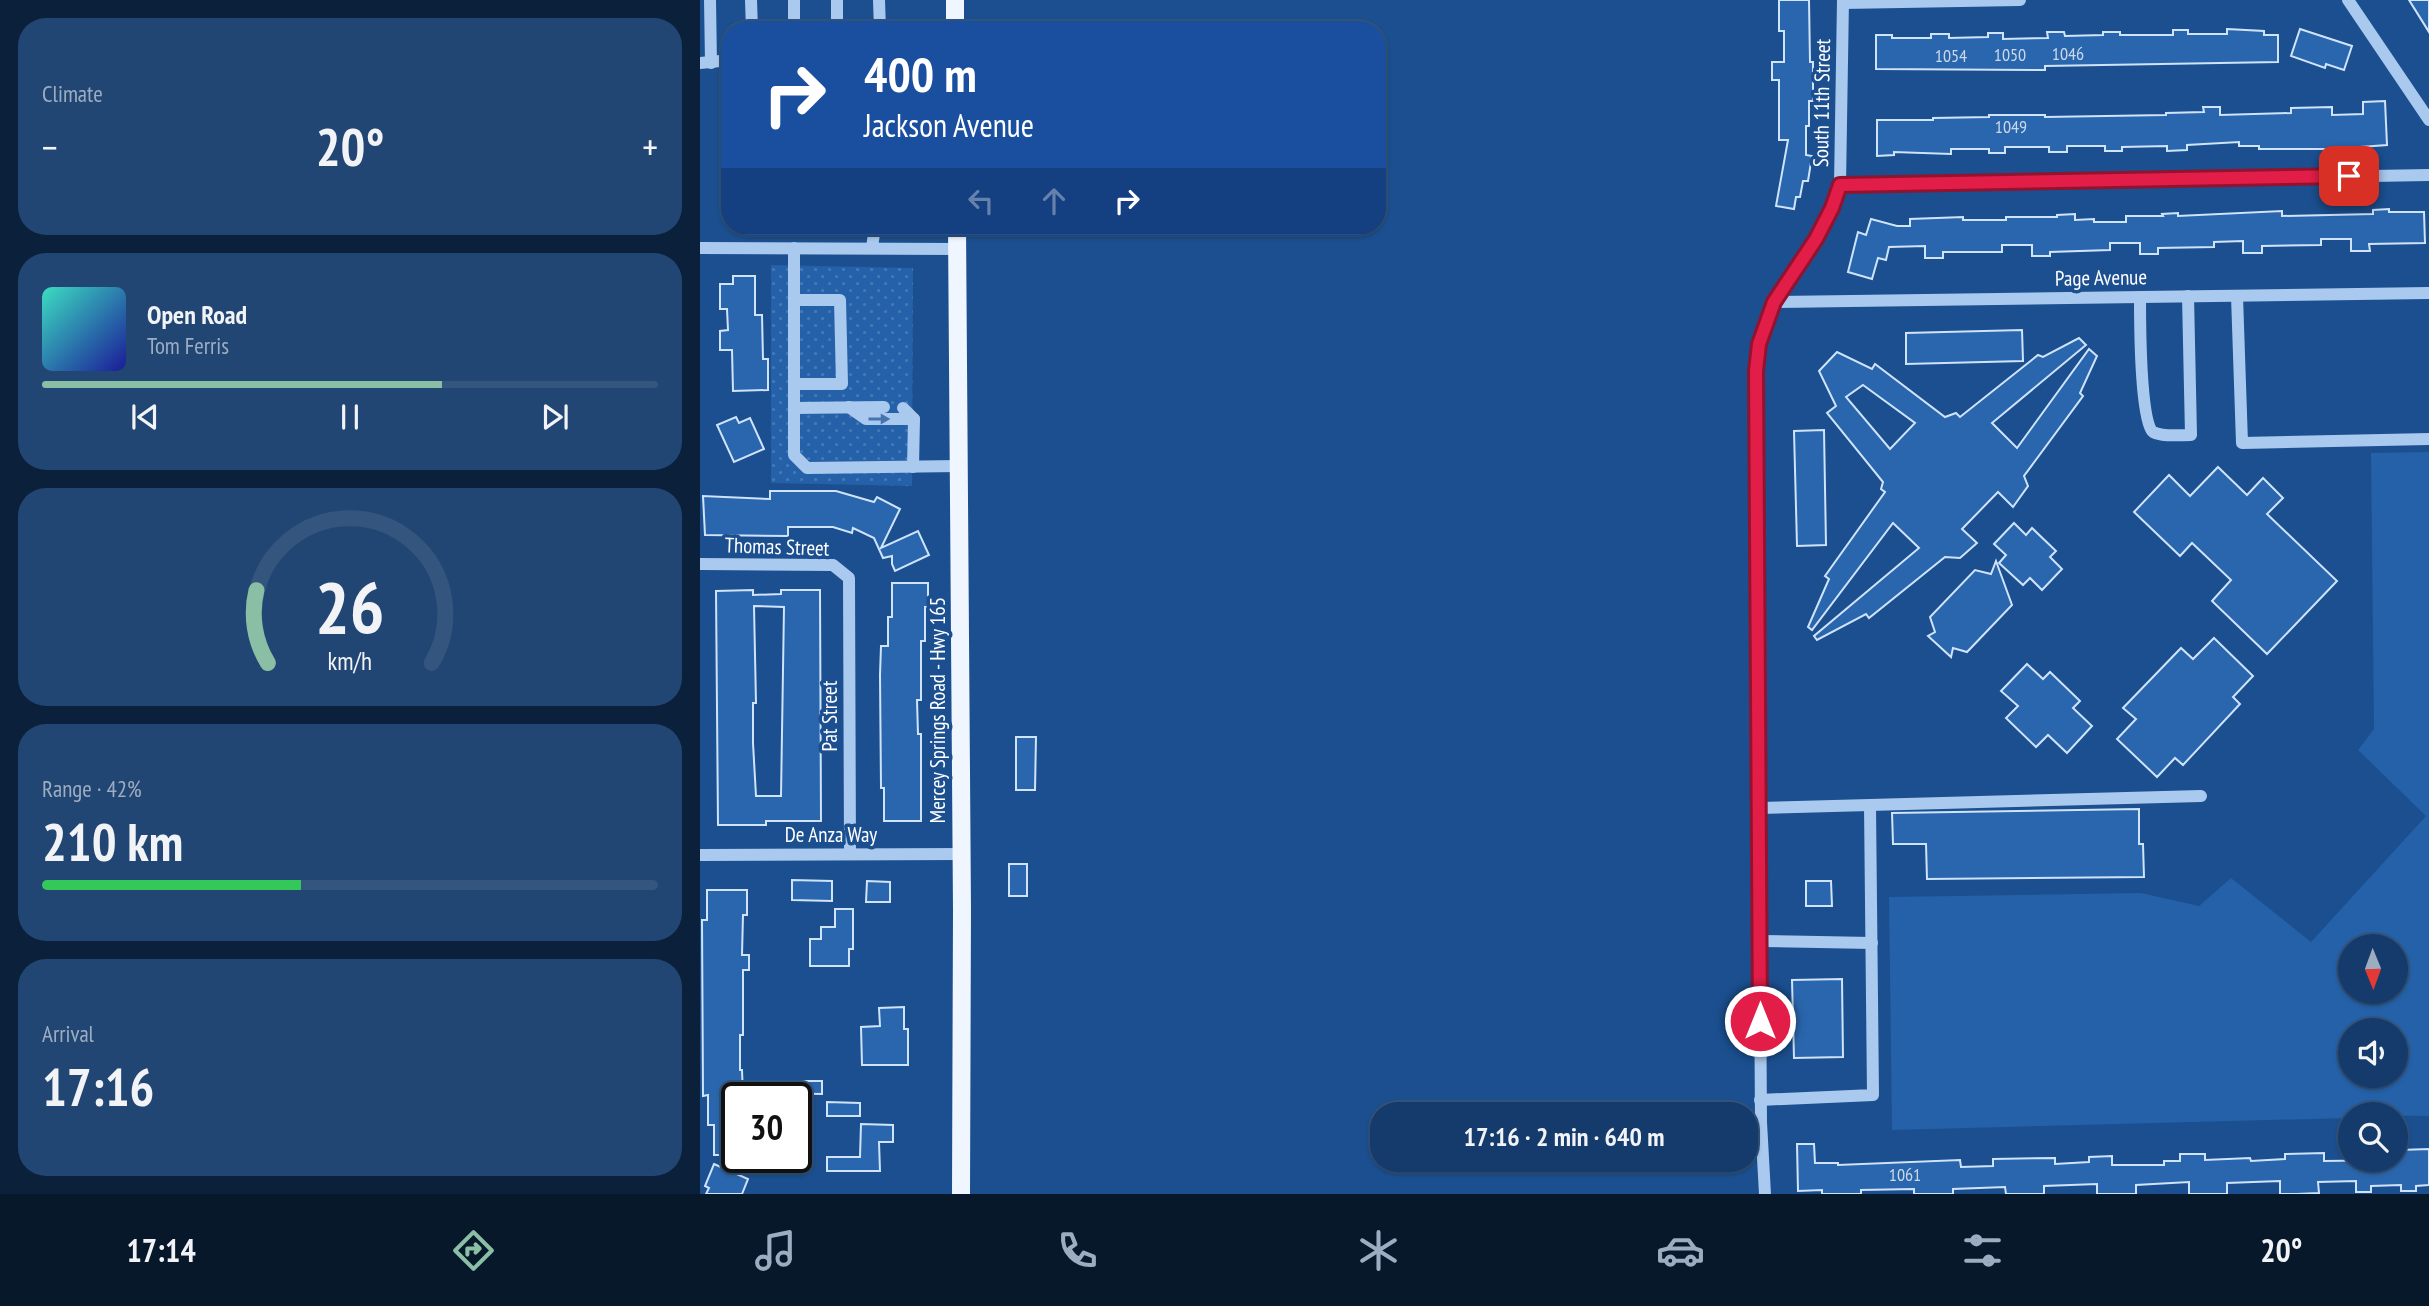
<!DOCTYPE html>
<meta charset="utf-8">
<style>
:root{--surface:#143b6b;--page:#214673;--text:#f1f3f6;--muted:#9dadc1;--line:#33557e;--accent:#8abfa5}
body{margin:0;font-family:"PT Sans Narrow",sans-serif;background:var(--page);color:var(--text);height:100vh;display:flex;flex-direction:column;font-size:26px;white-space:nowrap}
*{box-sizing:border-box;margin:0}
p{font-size:23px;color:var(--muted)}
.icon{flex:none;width:38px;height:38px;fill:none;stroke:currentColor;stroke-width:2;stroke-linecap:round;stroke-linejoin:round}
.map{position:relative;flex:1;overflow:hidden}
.panel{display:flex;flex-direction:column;gap:18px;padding:18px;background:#0b203b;width:700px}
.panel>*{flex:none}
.guide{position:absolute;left:21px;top:21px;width:665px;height:214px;border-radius:28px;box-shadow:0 2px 5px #0004,0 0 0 2px var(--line);background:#1a4fa0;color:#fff;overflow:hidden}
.needle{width:46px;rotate:179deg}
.fabs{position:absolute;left:1638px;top:934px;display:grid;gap:14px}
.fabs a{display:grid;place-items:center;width:70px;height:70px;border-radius:50%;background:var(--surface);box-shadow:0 2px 5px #0004,0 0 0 2px var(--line);font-size:35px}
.speed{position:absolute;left:21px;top:1082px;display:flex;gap:14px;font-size:35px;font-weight:700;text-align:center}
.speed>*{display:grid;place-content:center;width:91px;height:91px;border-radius:50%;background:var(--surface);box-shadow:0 2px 5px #0004,0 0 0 2px var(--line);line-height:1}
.speed .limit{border:4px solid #111;border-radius:10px;background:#fff;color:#111}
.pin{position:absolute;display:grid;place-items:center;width:60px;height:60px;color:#fff;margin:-30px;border-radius:14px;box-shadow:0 4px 10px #0006}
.me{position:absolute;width:77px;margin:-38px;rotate:0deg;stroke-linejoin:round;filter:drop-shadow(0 0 5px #0008)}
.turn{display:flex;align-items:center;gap:24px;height:147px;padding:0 28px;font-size:32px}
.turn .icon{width:91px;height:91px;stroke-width:2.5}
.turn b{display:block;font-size:49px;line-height:60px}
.lanes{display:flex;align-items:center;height:66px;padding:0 28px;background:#0003;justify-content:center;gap:35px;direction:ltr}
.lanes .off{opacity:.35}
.big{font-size:52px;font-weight:800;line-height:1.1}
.panel .tile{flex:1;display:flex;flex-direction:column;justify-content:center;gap:10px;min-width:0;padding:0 24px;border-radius:28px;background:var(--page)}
.panel .dial{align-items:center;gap:0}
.dial svg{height:182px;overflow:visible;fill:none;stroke:var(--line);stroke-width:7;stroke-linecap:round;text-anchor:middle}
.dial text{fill:var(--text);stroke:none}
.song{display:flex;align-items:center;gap:21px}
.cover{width:84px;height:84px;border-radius:10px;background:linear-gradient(135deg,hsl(170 70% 55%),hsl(240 70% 35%))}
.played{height:7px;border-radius:4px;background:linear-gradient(90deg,var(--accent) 65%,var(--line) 65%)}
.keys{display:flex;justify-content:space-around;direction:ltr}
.heat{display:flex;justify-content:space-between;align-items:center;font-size:38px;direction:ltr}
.charge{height:10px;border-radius:5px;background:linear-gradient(90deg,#34c759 42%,var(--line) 0)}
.trip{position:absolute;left:670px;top:1102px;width:388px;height:70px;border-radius:28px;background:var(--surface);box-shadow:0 2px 5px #0004,0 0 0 2px var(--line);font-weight:800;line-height:70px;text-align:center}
.tab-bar{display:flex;height:112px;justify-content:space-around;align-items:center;background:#08182b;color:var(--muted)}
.tab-bar .icon{width:49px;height:49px}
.tab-bar .on{color:var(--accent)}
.tab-bar b{font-size:32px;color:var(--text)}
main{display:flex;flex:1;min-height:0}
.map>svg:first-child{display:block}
</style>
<main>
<section class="panel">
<div class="tile"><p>Climate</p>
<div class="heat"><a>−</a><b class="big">20°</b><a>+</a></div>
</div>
<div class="tile">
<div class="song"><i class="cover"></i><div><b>Open Road</b><p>Tom Ferris</p></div></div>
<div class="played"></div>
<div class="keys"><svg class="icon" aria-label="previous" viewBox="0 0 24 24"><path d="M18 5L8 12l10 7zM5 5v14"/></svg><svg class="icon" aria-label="pause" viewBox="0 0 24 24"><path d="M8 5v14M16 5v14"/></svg><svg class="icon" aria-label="next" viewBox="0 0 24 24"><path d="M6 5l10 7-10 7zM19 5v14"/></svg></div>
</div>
<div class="tile dial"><svg viewBox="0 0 100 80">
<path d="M14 69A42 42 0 1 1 86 69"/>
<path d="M14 69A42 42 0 0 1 9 37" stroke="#8abfa5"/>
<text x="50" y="56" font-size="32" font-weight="700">26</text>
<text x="50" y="72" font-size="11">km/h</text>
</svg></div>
<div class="tile"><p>Range · 42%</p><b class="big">210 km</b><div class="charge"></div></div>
<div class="tile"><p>Arrival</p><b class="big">17:16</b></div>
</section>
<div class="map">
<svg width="1729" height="1194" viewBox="0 0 1729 1194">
<defs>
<pattern id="grass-dots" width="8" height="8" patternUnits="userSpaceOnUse" patternTransform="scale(1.75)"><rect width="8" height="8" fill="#2461a8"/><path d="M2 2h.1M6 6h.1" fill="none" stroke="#4579b5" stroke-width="1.8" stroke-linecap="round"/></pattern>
</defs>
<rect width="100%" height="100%" fill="#1b4f8f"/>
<!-- grass -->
<path fill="url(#grass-dots)" d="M71,265L213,268L212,486L71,483Z"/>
<!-- pitch -->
<path fill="#2461a8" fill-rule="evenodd" d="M1729,452V1116L1650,1115V1118L1192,1130L1189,897L1441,893L1499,906L1531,878L1611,942L1726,816L1658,750L1674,729L1671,453ZM1650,947H1696V992H1650ZM1650,1031H1696V1076H1650Z"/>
<!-- building -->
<g fill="#2a66ad" stroke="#cfe3fa" stroke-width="2" fill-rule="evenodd">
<path d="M1079,0H1109L1110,62H1113V101H1109V126H1106V155L1112,156L1108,181H1103L1100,197H1096L1094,209L1076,206L1088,140H1079V80H1072V62H1084V31H1079Z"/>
<path d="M1709,0H1729V32Z"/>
<path d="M1527,29L1564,31V35H1578V62L1345,66V70L1176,69V35H1192V38H1231V34H1249V38L1288,37V33H1303V39L1348,38L1347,32H1364L1365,36L1403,35V32H1420V35H1473V30H1488V34H1527Z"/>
<path d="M1600,29L1652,46L1644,70L1626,64L1625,68L1591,56Z"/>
<path d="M1685,101L1687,145L1633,149H1559V146H1539V142L1487,145V150L1467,151V146L1422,147V151H1405V146H1367V152H1349V147H1305V153H1289V149H1251V154L1194,152V155L1177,156V120H1233V118L1289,117V115H1345V117L1466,115V113L1504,112L1503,107H1520V115L1591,113V108L1632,107V115L1663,114V102Z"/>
<path d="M1689,209V212H1724L1725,243L1669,244L1670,251H1651V239H1621V245L1562,246V253H1543V241L1514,242V247L1458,248V254H1440V243H1410V250L1350,252V256H1332V245H1302V252H1243V258H1225V246L1189,247L1186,260L1178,258L1172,279L1148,272L1158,232L1166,235L1171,219L1197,226H1210V219L1263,217V220H1306V217H1357V215L1375,214V220L1394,219V222H1426V216H1463L1462,214L1478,213V216L1582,211V216L1673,214V210Z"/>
<path d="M33,276H55V315H62L63,359H68V390L33,391L32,350H20V331L28,330L27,309H20V284H33Z"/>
<path d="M1322,330L1323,361L1206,364V333Z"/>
<path d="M1379,338L1386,345L1292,423L1317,448L1389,349L1397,356L1380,393L1383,396L1324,476L1328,486L1313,507L1298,492L1262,529L1277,543L1260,558L1245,557L1169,618L1166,614L1117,640L1114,636L1219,548L1193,523L1112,630L1108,627L1129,579L1125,576L1185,492L1181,489L1183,482L1127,413L1136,406L1119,371L1137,352L1172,369L1175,364L1245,417L1256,413L1260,417L1338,355L1343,357ZM1163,385L1215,423L1190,449L1146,397Z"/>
<path d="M36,417L39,423L50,418L64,449L34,462L17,425Z"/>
<path d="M1124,430L1126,545L1097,546L1094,431Z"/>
<path d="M1518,467L1547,495L1563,478L1583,498L1567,514L1637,581L1567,654L1512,601L1531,580L1492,543L1480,556L1434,512L1469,475L1490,496Z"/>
<path d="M70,491H136L174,502L177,497L200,509L181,548L218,531L229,555L195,571L192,564V556L183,558L174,538L153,528L152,533L133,527H88V536L5,535L3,496L70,499Z"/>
<path d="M1314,523L1326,535L1332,528L1356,551L1350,557L1362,569L1342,590L1330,578L1323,585L1299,563L1306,555L1294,544Z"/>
<path d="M1296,561L1312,605L1267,652L1253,648L1251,657L1228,636L1235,632L1230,617L1275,570L1291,574Z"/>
<path d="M192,583H228V607H225V641H221V700H217L218,734H221V821H184V788H181L180,675L181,646H188V617H192Z"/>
<path d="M53,590V595L81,594V590H120L121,821H66V825H18L16,591ZM54,606L84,607L81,796H56L53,743V703H56Z"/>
<path d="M1514,638L1553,676L1533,697L1540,704L1483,765L1475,758L1457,777L1417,739L1436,719L1423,708L1481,648L1493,659Z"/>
<path d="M1327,664L1343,679L1350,672L1380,701L1373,708L1392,726L1367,753L1348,735L1336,747L1306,718L1318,706L1301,691Z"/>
<path d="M316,737H336L335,790H316Z"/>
<path d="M1439,809V844H1443L1444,877L1227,879L1226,844H1193L1192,813Z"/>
<rect x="309" y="864" width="18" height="32"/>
<path d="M92,880L132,881V901L92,900Z"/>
<path d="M167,881L190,882V902H166Z"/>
<path d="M1106,881H1131L1132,906H1106Z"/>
<path d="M7,890H47V915H43L42,955H49V970H43V1035H40V1070H42L43,1095H37V1155H14V1125H8V1095L3,1096L2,920H7Z"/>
<path d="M135,909H153V949H149V966H110V939H121V927H135Z"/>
<path d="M1142,979L1143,1057L1094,1058L1092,980Z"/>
<path d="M204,1007V1029H208V1065H162L161,1027L180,1026L179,1008Z"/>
<path d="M68,1081H122V1094L68,1093Z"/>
<path d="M127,1102L160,1103V1116H127Z"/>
<path d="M161,1124L193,1125V1142H179L180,1171H127V1157H160Z"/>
<path d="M1097,1144H1114L1115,1163H1138V1165L1260,1160L1261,1167L1293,1166V1159L1355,1158V1164L1389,1162V1157L1412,1156V1165H1464V1161H1480V1154H1505V1160L1550,1158L1551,1161L1585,1159V1154L1624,1153V1161L1700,1160V1150L1729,1149V1185L1716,1186V1191H1701V1185L1671,1186V1192H1656V1181L1618,1182L1619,1193L1597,1194H1580V1181L1527,1183V1194H1489V1182L1436,1185V1194H1397V1184L1344,1186V1194H1306L1305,1187L1253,1189V1194H1214V1189L1161,1190V1194H1122V1190L1098,1191Z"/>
<path d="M14,1164L48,1179L42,1194H6L9,1188L5,1186Z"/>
</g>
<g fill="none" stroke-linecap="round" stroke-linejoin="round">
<!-- minor -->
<g stroke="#a9c9ee" stroke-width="12">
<path d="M10,0L11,63"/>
<path d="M51,0L52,30"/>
<path d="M94,0V30"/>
<path d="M179,0L180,30"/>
<path d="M1648,0L1729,120"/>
<path d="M1143,3L1320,0"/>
<path d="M137,30V0"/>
<path d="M0,63L30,60"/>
<path d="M1140,185L1729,175"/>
<path d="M0,248L257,249"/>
<path d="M94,248V455L107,468L259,466"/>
<path d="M172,248L175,226"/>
<path d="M1537,296L1542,443L1729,439"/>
<path d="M1440,297C1440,318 1440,424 1453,432C1462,437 1480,435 1491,435L1488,296"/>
<path d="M1074,302L1729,293"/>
<path d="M94,384H142L140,300H94"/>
<path d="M149,407L166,419H214"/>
<path d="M94,408L184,407"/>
<path d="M203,408L214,419L213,467"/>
<path d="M0,564L133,565L149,578L150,854"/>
<path d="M1059,808L1501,796"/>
<path d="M0,855L262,854"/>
<path d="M1060,941L1172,943"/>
<path d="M1060,1100L1173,1095L1170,806"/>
<path d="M1065,1194L1061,1122L1056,371L1059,344L1074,302L1116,239L1132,208L1140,185L1143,0"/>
</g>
<!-- major -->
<g stroke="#f0f6ff" stroke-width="18">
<path d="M255,0V30"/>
<path d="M257,226L262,910L261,1194"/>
</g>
</g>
<!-- one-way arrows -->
<defs><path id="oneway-solid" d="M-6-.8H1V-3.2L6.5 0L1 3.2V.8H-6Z" transform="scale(1.75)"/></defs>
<use fill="#4674ac" href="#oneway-solid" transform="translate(179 419)"/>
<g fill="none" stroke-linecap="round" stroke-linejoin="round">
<defs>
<path id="route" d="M1060,1021L1056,371L1059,344L1074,302L1116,239L1132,208L1140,185L1649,176"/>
</defs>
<!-- route casing -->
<use href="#route" stroke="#92132f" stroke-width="18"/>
<!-- route -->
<use href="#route" stroke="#e11d48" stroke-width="12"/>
</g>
<g text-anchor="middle" stroke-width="7" stroke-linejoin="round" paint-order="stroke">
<!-- number labels -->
<g font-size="18" fill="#cad9ea">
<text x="1368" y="60">1046</text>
<text x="1310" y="61">1050</text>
<text x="1251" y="62">1054</text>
<text x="1311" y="133">1049</text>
<text x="1205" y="1181">1061</text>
</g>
<!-- street labels -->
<g font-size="21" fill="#fff" stroke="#1b4f8f">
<text transform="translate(1122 103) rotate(-89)" y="7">South 11th Street</text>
<text transform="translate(1401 278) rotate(-1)" y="7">Page Avenue</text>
<text transform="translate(77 547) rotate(2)" y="7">Thomas Street</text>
<text transform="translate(238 710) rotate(-90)" y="7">Mercey Springs Road - Hwy 165</text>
<text transform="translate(130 716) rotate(-90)" y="7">Pat Street</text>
<text x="131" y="842">De Anza Way</text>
</g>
</g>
</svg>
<div class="fabs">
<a><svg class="needle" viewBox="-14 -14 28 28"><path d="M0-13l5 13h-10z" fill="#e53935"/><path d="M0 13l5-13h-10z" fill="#9dadc1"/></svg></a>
<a><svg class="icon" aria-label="sound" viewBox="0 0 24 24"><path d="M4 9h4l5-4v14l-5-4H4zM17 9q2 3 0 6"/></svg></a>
<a><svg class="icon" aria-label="search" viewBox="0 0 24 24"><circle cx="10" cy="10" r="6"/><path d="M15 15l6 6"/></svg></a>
</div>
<div class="speed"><div class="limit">30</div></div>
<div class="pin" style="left:1649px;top:176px;background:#d93025"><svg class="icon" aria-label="arrive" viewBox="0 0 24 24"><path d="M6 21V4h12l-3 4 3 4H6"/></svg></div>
<svg class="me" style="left:1060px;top:1021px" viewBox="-20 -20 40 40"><circle r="17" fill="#e11d48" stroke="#fff" stroke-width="3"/><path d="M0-11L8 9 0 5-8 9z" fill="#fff"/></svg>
<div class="trip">17:16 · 2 min · 640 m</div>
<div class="guide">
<div class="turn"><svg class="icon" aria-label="right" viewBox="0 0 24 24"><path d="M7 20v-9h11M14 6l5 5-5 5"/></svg><div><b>400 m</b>Jackson Avenue</div></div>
<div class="lanes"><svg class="icon off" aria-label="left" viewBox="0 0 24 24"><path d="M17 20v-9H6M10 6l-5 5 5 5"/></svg><svg class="icon off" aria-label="ahead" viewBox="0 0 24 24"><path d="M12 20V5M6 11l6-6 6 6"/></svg><svg class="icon" aria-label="right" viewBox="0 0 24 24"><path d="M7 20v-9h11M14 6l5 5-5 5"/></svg></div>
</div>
</div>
</main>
<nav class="tab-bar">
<b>17:14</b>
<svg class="icon on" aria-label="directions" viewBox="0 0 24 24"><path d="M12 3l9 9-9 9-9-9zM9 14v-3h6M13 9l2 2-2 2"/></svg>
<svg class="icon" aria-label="music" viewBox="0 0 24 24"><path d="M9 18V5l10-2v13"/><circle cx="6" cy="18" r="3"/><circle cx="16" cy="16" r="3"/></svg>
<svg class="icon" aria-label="phone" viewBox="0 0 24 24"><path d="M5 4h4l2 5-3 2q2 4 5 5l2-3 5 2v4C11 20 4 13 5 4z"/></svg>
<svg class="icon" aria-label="climate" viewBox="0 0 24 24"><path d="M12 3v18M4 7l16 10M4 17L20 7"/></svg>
<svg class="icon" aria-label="car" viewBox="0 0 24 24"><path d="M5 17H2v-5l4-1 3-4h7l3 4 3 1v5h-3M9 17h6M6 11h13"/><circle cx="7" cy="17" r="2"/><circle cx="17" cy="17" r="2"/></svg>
<svg class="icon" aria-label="filters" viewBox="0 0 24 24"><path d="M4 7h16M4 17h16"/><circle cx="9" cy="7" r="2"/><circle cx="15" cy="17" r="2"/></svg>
<b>20°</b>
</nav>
